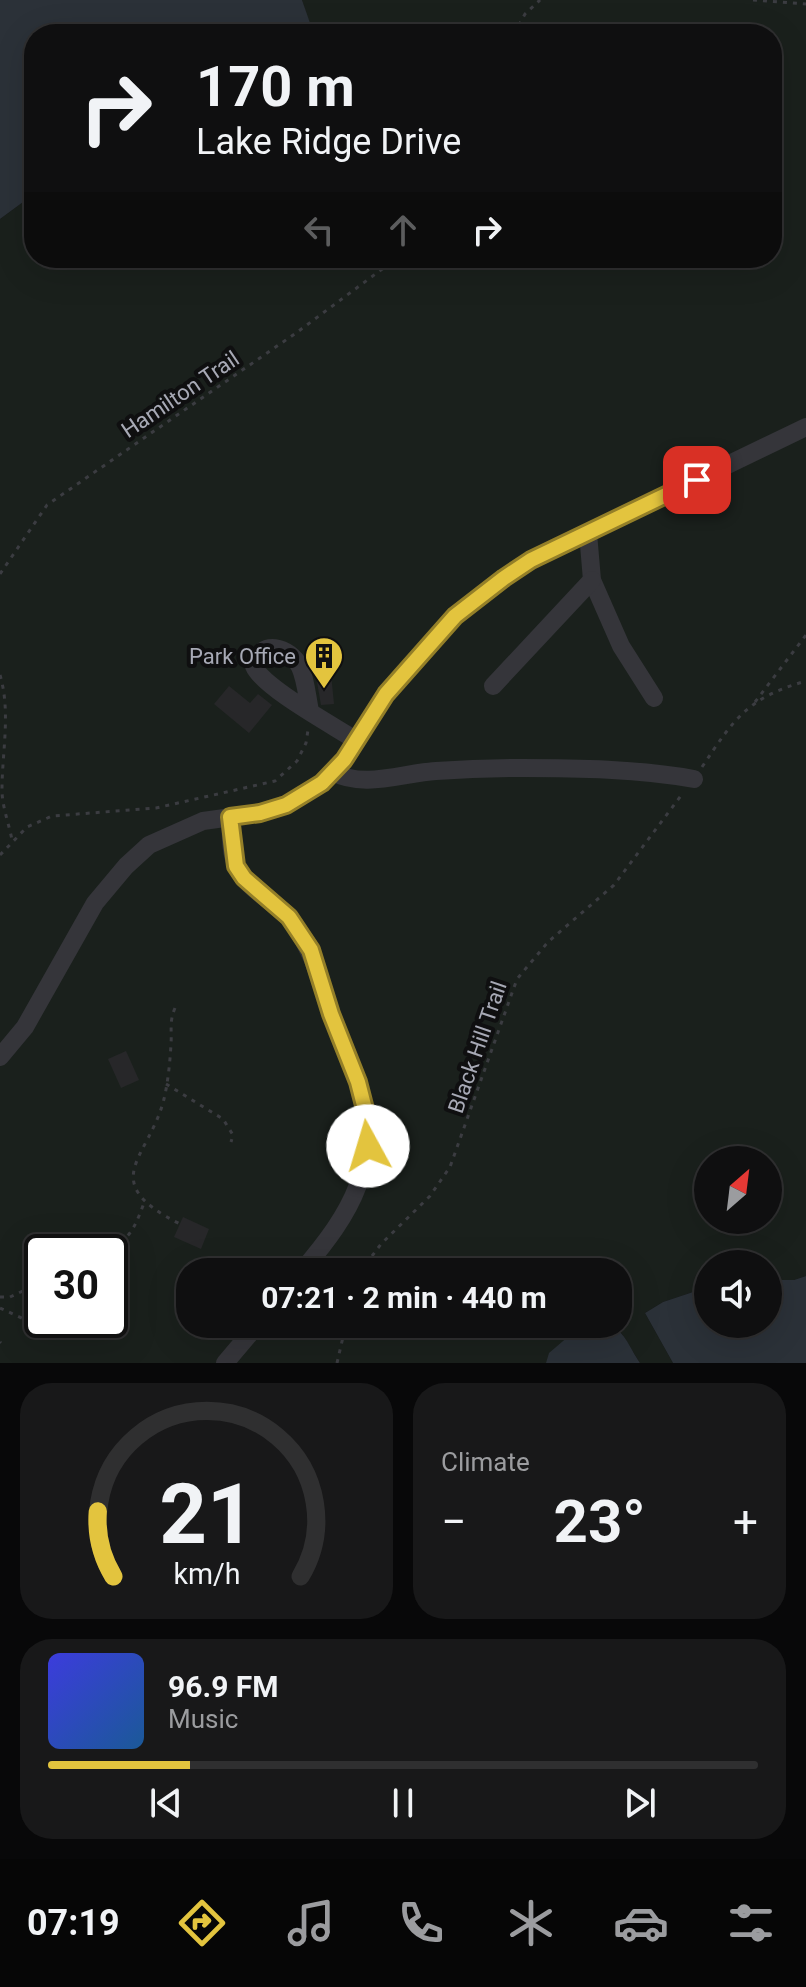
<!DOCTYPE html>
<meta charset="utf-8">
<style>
:root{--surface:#0f0f10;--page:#181819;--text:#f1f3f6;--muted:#9b9c9f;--line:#2f2f30;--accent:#e3c43e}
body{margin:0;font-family:Roboto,sans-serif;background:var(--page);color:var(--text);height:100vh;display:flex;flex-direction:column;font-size:30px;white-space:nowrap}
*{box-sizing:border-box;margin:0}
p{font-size:26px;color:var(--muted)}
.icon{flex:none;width:44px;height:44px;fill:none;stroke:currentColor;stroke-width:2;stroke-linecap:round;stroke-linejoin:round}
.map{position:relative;height:1363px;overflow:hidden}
.side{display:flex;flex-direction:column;gap:20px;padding:20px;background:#080809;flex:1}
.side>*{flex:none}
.top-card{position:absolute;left:24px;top:24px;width:758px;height:244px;border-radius:32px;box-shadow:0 8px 32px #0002,0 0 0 2px var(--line);background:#0f0f10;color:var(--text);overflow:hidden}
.needle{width:52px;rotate:28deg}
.fabs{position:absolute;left:694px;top:1146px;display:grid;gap:16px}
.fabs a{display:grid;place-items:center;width:88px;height:88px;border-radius:50%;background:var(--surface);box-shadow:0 8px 32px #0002,0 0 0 2px var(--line);font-size:40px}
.speed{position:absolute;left:24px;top:1234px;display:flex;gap:16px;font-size:40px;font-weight:700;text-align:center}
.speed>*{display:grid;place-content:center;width:104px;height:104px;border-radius:50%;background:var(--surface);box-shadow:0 8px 32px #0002,0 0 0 2px var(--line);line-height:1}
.speed .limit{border:4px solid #111;border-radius:12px;background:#fff;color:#111}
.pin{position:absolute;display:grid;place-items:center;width:68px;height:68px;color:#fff;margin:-34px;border-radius:16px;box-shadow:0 4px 12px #0006}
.me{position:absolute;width:88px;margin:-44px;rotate:354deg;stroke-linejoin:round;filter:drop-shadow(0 0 6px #0008)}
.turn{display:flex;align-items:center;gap:28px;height:168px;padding:0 40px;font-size:36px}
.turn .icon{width:104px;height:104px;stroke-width:2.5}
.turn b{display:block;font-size:56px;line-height:68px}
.lanes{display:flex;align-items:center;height:76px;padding:0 40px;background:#0003;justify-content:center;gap:40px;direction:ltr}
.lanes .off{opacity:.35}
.big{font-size:60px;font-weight:700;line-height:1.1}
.side .tile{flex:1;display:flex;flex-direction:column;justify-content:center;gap:12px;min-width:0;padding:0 28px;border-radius:32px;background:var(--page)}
.side .dial{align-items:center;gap:0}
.dial svg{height:208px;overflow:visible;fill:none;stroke:var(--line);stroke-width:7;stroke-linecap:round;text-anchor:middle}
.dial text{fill:var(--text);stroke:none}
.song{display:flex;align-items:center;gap:24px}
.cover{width:96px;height:96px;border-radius:12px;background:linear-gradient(135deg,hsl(240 70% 55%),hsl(210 70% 35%))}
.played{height:8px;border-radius:4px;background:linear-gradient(90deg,var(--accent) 20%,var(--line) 20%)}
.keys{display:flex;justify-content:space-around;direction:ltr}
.heat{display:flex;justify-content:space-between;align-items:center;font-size:44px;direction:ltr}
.side .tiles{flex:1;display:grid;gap:20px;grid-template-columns:1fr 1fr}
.tile:last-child{grid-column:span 2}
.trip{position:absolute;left:176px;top:1258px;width:456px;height:80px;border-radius:32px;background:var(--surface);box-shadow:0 8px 32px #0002,0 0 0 2px var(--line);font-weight:700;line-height:80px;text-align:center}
.dock{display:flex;height:128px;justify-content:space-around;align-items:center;background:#060606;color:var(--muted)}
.dock .icon{width:56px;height:56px}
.dock .on{color:var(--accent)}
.dock b{font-size:36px;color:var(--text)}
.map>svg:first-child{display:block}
</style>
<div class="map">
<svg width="806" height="1363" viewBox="0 0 806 1363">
<rect width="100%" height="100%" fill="#141415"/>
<!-- green -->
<path fill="#1a201c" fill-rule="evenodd" d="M302,0H806V1276L794,1280H768V1264H708V1287L663,1302L645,1313L673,1363H640L619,1329L609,1324H618V1272H190V1324H583L571,1334L556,1363H0V219L34,194V258H772V34H279L309,23ZM708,1160H768V1220H708ZM42,1252H110V1320H42Z"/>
<!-- water -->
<g fill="#2b3138">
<path d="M0,0H302L310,23L279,34H34V194L0,219Z"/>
<path d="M806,1276V1363H673L645,1313L663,1302L708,1287V1324H768V1280H794Z"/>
<path d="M583,1324C624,1324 620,1331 640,1363H546L549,1353Z"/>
</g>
<!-- building -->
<g fill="#272729">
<path d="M331,674L334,704L321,705L316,676Z"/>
<path d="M229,686L250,703L258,694L272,705L249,733L214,704Z"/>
<path d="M126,1051L139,1080L121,1088L108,1059Z"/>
<path d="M183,1217L209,1229L201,1249L174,1237Z"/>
</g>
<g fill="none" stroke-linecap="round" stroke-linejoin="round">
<!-- path -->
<g stroke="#3b3c41" stroke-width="3" stroke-dasharray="4 6" stroke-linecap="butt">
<path d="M753,0L806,4"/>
<path d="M514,34L525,14L540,0"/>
<path d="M0,574L47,505L296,333L397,258"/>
<path d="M0,675C11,712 2,752 2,790C2,806 9,824 12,840"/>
<path d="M755,702L806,635"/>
<path d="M702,767C734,719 747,698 806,681"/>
<path d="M0,855L27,827L52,816L156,808L275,781L297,761L306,743L308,730"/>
<path d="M175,1008C169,1022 172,1030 171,1044C170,1062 168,1082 164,1099C149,1159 95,1181 180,1224"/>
<path d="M166,1084L223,1119L233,1135L231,1142"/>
<path d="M103,1252C130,1239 133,1232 144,1203"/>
<path d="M360,1272L381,1244L430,1196L450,1167L517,979L548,942L614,885L683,793"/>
<path d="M0,1297H10L42,1282"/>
<path d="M0,1308L43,1328"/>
<path d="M0,1342L1,1343"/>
<path d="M337,1363L346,1324"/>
</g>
<!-- minor -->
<g stroke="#35353a" stroke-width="18">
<path d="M588,533L592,580L621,646L654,698"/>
<path d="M493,686L592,580"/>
<path d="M310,711C307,697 306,680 300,667C290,646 259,638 254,666C262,687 334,726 357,741"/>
<path d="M333,772C363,789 403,773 436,771C464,769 493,768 522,768C576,768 640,769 694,779"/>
<path d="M230,817C231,832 230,851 236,865C246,891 280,903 295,926C316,958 319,981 332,1016C340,1039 352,1061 358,1084C382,1165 352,1212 301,1272"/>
<path d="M0,1057L25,1027L95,903L126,866L149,845L203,821L260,813L286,805L322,783L344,760L386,694L455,616L504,578L531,560L806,427"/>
<path d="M225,1363L258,1324"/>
</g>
</g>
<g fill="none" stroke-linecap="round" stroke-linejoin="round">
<defs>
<path id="route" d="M368,1146L366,1113L358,1082L331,1014L311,950L289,917L244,878L236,866L230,817L260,813L286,805L322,783L344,760L386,694L455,616L504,578L531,560L697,480"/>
</defs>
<!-- route casing -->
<use href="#route" stroke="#947f28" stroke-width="20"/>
<!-- route -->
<use href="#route" stroke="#e3c43e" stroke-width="14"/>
</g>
<!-- icons -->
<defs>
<symbol id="building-pin" viewBox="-11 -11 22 30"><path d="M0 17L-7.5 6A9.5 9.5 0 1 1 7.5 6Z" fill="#e3c43e" stroke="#0f0f10"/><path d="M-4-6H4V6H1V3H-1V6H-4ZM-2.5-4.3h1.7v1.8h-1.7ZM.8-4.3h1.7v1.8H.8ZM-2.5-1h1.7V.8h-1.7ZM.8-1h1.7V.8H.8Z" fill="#111"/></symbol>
</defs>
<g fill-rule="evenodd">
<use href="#building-pin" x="302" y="634" width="44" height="60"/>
</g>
<g text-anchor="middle" stroke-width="8" stroke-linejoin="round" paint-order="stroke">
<!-- street labels -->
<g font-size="22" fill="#a7a9b5" stroke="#0f0f10">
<text transform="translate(180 394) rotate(-34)" y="8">Hamilton Trail</text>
<text transform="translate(477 1047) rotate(-71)" y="8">Black Hill Trail</text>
</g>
<!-- poi labels -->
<g font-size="22" fill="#a7a9b5" stroke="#0f0f10" text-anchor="end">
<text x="296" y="664">Park Office</text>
</g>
</g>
</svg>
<div class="fabs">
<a><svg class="needle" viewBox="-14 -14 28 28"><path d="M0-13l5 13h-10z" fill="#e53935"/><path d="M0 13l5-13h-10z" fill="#9b9c9f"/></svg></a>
<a><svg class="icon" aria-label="sound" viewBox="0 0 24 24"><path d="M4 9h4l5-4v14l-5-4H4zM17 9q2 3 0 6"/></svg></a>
</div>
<div class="speed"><div class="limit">30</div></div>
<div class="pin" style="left:697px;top:480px;background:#d93025"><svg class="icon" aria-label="arrive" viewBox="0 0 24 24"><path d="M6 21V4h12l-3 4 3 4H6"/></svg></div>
<svg class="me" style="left:368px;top:1146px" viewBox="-20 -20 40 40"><circle r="19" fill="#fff"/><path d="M0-13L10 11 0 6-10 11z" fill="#e3c43e"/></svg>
<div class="trip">07:21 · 2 min · 440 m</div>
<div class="top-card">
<div class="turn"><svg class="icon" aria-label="right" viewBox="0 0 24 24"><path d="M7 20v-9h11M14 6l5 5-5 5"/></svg><div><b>170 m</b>Lake Ridge Drive</div></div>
<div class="lanes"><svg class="icon off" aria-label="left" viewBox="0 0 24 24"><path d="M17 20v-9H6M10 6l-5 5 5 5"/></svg><svg class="icon off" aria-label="ahead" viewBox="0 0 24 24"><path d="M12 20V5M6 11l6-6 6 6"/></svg><svg class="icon" aria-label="right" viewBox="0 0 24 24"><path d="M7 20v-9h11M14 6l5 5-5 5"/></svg></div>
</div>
</div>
<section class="side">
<div class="tiles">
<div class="tile dial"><svg viewBox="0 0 100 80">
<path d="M14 69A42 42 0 1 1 86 69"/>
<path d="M14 69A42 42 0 0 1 8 44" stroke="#e3c43e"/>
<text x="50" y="56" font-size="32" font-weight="700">21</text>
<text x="50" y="72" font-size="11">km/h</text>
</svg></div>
<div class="tile"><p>Climate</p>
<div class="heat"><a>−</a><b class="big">23°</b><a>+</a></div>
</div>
<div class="tile">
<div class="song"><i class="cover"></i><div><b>96.9 FM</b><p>Music</p></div></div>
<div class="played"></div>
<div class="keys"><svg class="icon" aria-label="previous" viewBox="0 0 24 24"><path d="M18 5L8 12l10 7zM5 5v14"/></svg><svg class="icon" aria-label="pause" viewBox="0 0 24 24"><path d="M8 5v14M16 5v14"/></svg><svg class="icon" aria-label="next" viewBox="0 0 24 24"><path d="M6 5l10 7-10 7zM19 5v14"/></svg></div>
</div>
</div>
</section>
<nav class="dock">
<b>07:19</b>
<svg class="icon on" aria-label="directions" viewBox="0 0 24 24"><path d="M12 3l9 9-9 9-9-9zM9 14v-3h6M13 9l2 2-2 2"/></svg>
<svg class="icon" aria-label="music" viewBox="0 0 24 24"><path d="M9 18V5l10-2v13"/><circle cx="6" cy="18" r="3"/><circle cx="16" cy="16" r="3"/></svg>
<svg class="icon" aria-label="phone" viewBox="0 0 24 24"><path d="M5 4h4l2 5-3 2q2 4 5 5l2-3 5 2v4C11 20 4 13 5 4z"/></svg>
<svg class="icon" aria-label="climate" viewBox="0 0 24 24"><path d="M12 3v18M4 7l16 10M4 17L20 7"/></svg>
<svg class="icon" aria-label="car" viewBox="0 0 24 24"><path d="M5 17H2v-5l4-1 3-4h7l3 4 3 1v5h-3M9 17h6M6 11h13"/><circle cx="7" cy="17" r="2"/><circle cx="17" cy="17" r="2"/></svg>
<svg class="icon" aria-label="filters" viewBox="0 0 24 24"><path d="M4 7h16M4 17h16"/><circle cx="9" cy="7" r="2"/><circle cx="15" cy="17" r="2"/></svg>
</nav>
